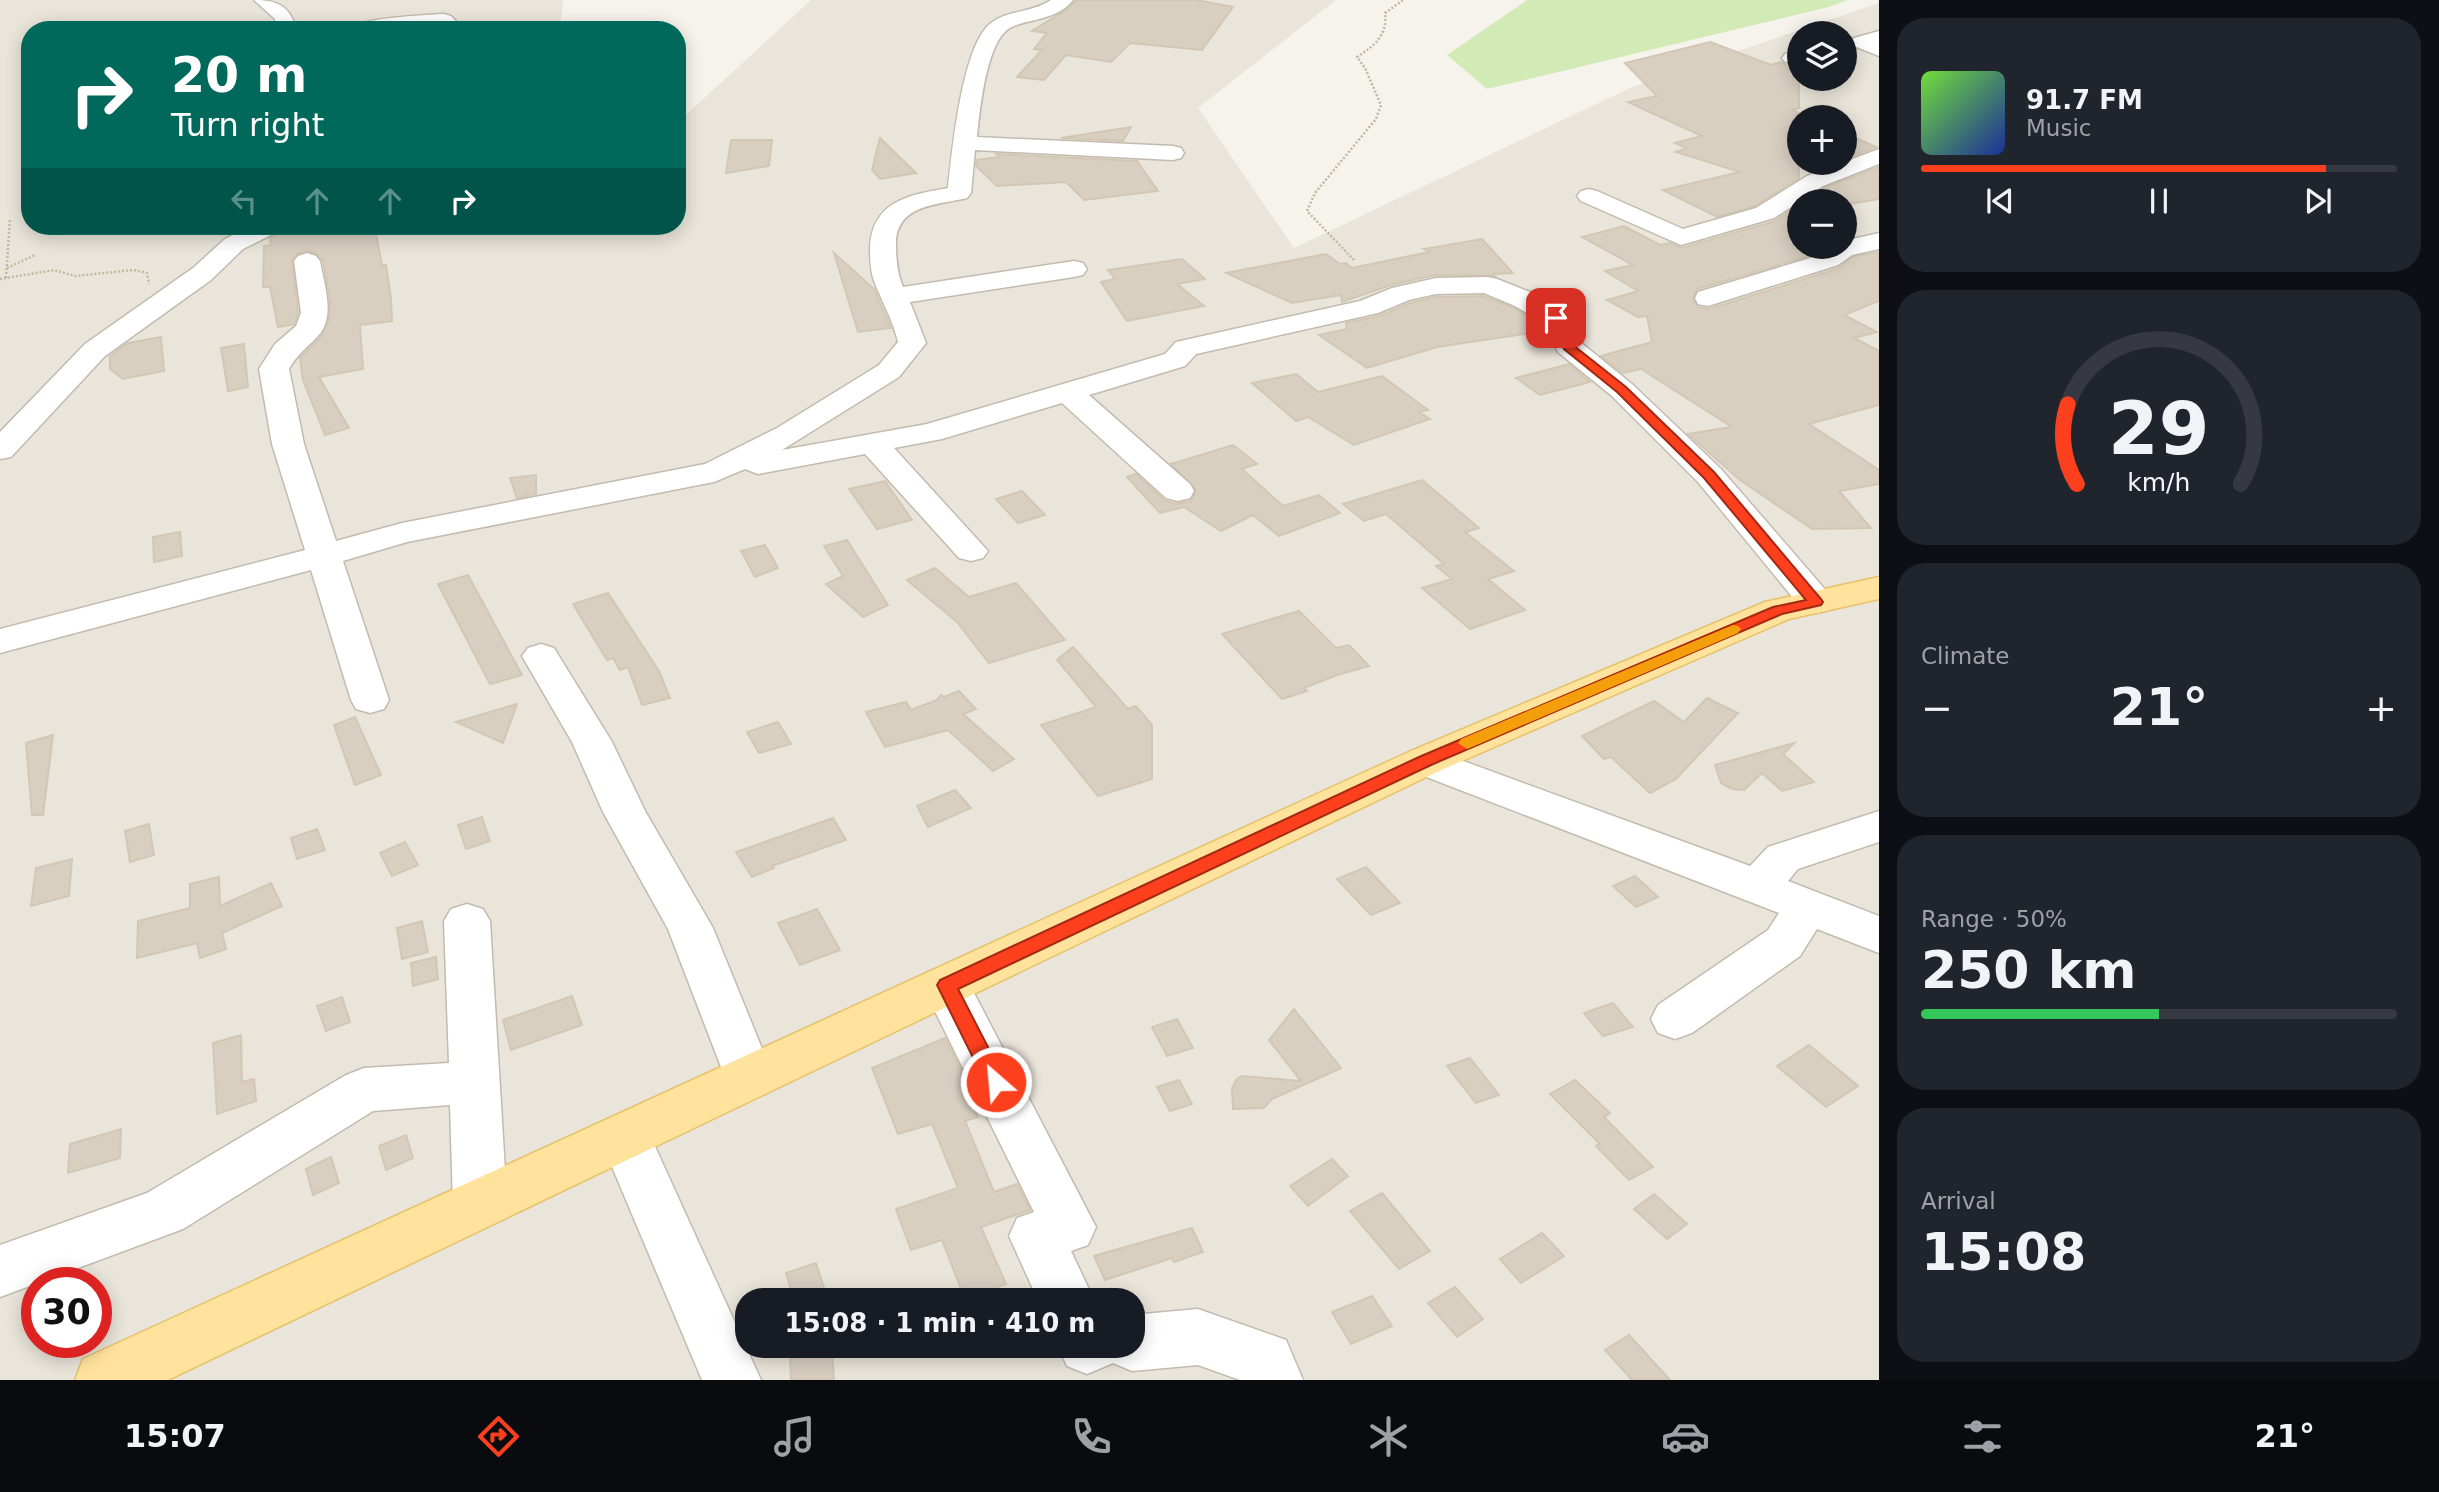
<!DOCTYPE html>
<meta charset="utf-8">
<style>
:root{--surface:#171b24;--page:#20242c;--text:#f1f3f6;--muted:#9ea1a6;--line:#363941;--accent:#fc3f1d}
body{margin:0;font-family:"DejaVu Sans",sans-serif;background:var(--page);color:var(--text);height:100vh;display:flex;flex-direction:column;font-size:26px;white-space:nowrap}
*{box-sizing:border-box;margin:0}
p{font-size:23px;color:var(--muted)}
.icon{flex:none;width:38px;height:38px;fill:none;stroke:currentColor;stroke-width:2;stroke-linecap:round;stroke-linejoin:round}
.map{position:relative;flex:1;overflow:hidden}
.panel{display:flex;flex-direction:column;gap:18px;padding:18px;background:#0d0f14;width:560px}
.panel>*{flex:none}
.top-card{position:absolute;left:21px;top:21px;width:665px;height:214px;border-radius:28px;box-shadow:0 4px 18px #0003;background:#00695c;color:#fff;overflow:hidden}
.buttons{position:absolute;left:1787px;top:21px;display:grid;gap:14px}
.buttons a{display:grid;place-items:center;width:70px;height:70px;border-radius:50%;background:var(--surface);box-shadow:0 4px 18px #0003;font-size:35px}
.speed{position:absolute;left:21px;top:1267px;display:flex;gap:14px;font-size:35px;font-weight:700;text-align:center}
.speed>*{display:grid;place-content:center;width:91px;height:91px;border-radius:50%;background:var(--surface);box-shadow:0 4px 18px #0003;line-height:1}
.speed .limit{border:10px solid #d22;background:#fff;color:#111}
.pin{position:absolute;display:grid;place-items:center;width:60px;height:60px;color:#fff;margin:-30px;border-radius:14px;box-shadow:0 4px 10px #0006}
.me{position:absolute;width:77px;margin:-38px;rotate:333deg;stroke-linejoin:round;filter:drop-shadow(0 0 5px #0008)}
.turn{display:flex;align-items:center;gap:24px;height:147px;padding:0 35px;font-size:32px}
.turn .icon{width:91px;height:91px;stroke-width:2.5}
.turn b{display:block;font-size:49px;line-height:60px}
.lanes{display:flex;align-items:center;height:66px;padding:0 35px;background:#0003;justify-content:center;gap:35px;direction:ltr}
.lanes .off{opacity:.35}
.big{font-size:52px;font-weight:700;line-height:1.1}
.panel .widget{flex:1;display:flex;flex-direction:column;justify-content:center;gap:10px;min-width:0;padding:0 24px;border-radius:28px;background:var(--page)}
.panel .dial{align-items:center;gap:0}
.dial svg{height:182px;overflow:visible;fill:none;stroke:var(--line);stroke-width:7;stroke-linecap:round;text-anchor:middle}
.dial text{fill:var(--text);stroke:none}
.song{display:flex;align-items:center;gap:21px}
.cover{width:84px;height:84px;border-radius:10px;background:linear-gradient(135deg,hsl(100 70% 55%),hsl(230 70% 35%))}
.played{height:7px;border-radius:4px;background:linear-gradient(90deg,var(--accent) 85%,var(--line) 85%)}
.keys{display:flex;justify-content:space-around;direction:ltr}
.heat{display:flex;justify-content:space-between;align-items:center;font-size:38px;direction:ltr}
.charge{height:10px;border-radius:5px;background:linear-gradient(90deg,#34c759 50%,var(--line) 0)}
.trip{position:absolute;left:735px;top:1288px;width:410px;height:70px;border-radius:28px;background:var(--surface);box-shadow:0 4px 18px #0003;font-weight:700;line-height:70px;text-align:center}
.dock{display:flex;height:112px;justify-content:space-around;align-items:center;background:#090b0e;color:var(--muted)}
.dock .icon{width:49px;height:49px}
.dock .on{color:var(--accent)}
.dock b{font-size:32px;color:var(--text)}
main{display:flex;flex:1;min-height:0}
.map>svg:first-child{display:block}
</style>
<main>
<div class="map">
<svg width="1879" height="1380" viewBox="0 0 1879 1380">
<rect width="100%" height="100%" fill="#f6f3ec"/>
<!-- residential -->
<path fill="#eae5da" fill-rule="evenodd" d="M0,0H563L560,30H30V226H677V123L811,0H1336L1198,108L1294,248L1632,87L1879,3V1380H0ZM1799,33H1844V79H1799ZM1799,117H1844V163H1799ZM1799,201H1844V247H1799ZM37,1283H96V1342H37ZM747,1300H1132V1346H747Z"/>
<!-- green -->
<path fill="#d2eab5" d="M1527,0H1848L1829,7L1487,89L1447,55Z"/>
<!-- building -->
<g fill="#d8cfc1" stroke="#d3c7b4" stroke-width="2">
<path d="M1076,0H1196L1233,7L1202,50L1130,43L1111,62L1066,55L1044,80L1017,77L1042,50L1034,49L1047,33L1032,31L1069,8Z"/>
<path d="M1710,42L1771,65L1781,62L1785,65L1799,66V108L1792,110L1799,113V178L1755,206L1717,217L1663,190L1740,172L1676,152L1687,148L1675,143L1702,136L1628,102L1657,96L1625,63Z"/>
<path d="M1131,127L1123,141L1061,138Z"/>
<path d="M1844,133L1876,147L1844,159Z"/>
<path d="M880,138L916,173L880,179L872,170Z"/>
<path d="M731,140H772L769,166L726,173Z"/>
<path d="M996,154L1137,161L1158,191L1084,200L1066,182L997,186L976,166L977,160L999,157Z"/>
<path d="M1879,167V199L1844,205V201H1804L1824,188Z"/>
<path d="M1799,205V224L1789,226L1799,239V247H1805L1812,255L1697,289L1693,299L1697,307L1709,309L1839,268L1853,257L1879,252V301L1844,315L1877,332L1854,338L1879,351V405L1809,424L1879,470V484L1839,491L1871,528L1812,529L1740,480L1688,434L1732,427L1641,369L1623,373L1601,356L1652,342L1647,316L1638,317L1607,300L1638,291L1605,271L1633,265L1582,237L1624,226L1660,245L1670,243L1682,248L1775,221Z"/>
<path d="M300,226H330V234L375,229L382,265H386L391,298L392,321L360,325L363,369L319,377L349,428L325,435L303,380L300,358L320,338L329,320L330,300L323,260L317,254L308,251L297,254L292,259L298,313L294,324L278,327L270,287H263L264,246L271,245L270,238L284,228Z"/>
<path d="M1482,239L1513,273L1493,274L1495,276L1435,275L1391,285L1342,302L1341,295L1292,303L1226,273L1326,254L1340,264L1346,263L1352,268L1429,252L1424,249Z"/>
<path d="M834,253L874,289L891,328L858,332Z"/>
<path d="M1182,259L1205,279L1177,284L1204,306L1127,321L1101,282L1115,279L1108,270Z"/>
<path d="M1483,296L1514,308L1542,325L1545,331L1437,347L1367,368L1319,335L1347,329L1346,323L1379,316L1410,303L1436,297Z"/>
<path d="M161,337L164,371L123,379L110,369V356L128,343Z"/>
<path d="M244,344L248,387L228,391L221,348Z"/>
<path d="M1569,364L1590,382L1540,395L1516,378Z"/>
<path d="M1296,374L1318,392L1382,376L1428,410L1419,412L1430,419L1354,445L1308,417L1296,421L1252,383Z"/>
<path d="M1233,445L1257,464L1242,469L1283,506L1319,495L1340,513L1279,536L1253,515L1221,531L1184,507L1160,513L1127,477L1136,474L1165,501L1177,504L1191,501L1196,490L1171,464Z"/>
<path d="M536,475V494L517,498L510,478Z"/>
<path d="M1422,480L1479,528L1465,532L1514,571L1488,579L1525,610L1470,629L1422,588L1452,579L1436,566L1444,564L1386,514L1364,521L1343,504Z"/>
<path d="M885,481L912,520L877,529L849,489Z"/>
<path d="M1022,491L1045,515L1018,523L996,499Z"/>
<path d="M180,532L182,556L154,562L153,537Z"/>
<path d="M847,540L888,605L863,617L826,584L843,576L824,546Z"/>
<path d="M765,545L778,568L755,577L741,551Z"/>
<path d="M935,568L969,597L1016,583L1065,640L989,663L957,622L907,580Z"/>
<path d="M468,575L522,675L490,684L438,584Z"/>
<path d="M608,593L659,671L670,698L642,705L628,667L620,670L613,658L607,660L573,604Z"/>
<path d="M1299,611L1336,648L1349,645L1369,666L1337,675L1304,688L1307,691L1282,699L1222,634Z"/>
<path d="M1073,647L1128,709L1136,706L1152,725V779L1098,796L1041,725L1096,707L1057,660Z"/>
<path d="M959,691L976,709L963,714L1014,759L993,771L948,730L885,747L866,712L906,702L911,710L937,700L941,695L944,697Z"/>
<path d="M1707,698L1738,713L1676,779L1650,793L1611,757L1604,759L1582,736L1654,701L1684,722Z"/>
<path d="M517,704L503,743L456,722Z"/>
<path d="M355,717L381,775L355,785L334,725Z"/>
<path d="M778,722L791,744L759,753L747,732Z"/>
<path d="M53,735L43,815H32L26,743Z"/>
<path d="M1794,743L1783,754L1814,782L1782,791L1762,773L1744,790L1732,789L1721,783L1715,765Z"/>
<path d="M955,790L971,808L928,827L917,806Z"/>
<path d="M482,817L490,841L466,849L458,825Z"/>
<path d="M833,818L846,840L772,866L774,868L752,877L736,852Z"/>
<path d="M149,824L154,855L130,862L125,831Z"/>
<path d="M317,829L325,850L297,859L291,838Z"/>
<path d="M405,842L418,865L392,876L380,853Z"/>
<path d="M72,859L69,896L31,906L36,868Z"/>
<path d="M1366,867L1400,903L1371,915L1337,879Z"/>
<path d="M1635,876L1658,897L1636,907L1613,886Z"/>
<path d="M219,877L220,906L271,883L282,906L222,933L226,949L200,958L197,943L137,958L138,921L190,908V884Z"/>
<path d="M817,909L840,950L800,965L778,923Z"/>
<path d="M422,921L428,952L402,959L397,928Z"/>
<path d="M436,957L438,979L413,986L411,963Z"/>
<path d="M572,996L582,1025L511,1050L503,1020Z"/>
<path d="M342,997L350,1022L326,1031L317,1006Z"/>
<path d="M1613,1003L1633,1027L1603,1036L1584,1013Z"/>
<path d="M1294,1009L1341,1068L1272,1099L1264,1108L1233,1109L1232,1088L1237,1079L1242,1076L1301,1081L1269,1040Z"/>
<path d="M1177,1019L1193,1048L1167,1056L1152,1027Z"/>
<path d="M241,1035L242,1082L254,1079L256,1101L217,1114L213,1043Z"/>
<path d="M945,1038L967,1082L963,1083L978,1117L965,1121L994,1192L1017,1184L1030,1210L981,1227L1006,1284L965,1299L942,1240L911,1250L896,1209L958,1188L932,1124L898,1134L872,1068Z"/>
<path d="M1809,1045L1858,1086L1826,1107L1777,1066Z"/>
<path d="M1470,1058L1499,1095L1476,1103L1447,1066Z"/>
<path d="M1179,1080L1192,1104L1170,1111L1157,1087Z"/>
<path d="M1575,1080L1610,1113L1604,1117L1653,1167L1629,1180L1596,1146L1600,1144L1550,1094Z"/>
<path d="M121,1129L120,1158L68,1173L70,1144Z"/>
<path d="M406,1135L413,1158L386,1170L379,1146Z"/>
<path d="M331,1157L339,1183L313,1195L306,1169Z"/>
<path d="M1332,1159L1348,1176L1308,1206L1290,1186Z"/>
<path d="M1382,1193L1430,1251L1399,1269L1350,1211Z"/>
<path d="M1654,1194L1687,1224L1667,1239L1634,1209Z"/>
<path d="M1192,1228L1203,1252L1174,1262L1172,1258L1105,1280L1094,1256Z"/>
<path d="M1542,1233L1564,1256L1521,1283L1500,1259Z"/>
<path d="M816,1263L828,1300H794L786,1273Z"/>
<path d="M1455,1287L1483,1319L1457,1337L1428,1303Z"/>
<path d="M1372,1296L1392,1326L1351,1344L1332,1312Z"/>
<path d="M1629,1335L1670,1380H1632L1605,1350Z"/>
<path d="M832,1353L834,1380H791L790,1358Z"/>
</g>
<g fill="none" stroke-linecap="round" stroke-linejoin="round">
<defs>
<g id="minor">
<path d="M254,0C277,0 291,6 296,30H277L275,19Z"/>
<path d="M1051,0H1073C1058,19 1035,18 1014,26C986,35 980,111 977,137L1173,146L1181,148L1184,153L1181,158L1173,160L975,150L971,193L967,198C938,205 897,204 896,243C896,259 897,272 903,287L1074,261L1083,263L1087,269L1083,275L1074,277L910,302L926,343L899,377L782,450L927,424L1165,354L1176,342L1360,301L1392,288L1436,278L1488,277L1497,279L1535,294L1566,312L1580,342L1632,384L1720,468L1829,594L1834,602L1829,610L1816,613L1803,610L1698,482L1612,396L1558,352L1544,323L1515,306L1484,293L1436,294L1409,300L1378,313L1196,354L1185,366L1089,395L1190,484L1194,491L1190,498L1178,501L1166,498L1062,403L942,439L894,448L988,551L983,558L971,561L959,558L865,454L758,474L745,469L714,482L407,542L343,561L389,700L384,709L370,713L356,709L351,700L311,570L0,653V629L305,550L272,444L259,369L275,344L296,326L301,313L294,261L298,256L307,253L316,256L320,261C324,284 336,317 318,336C307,348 297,354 289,369L304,444L336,541L402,523L705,464L777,428L879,365L898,342C893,320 882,302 874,281C870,270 870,259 870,248C872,201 909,195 948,188C952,151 962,45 991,23C1007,10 1032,13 1051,0Z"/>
<path d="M444,14L451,16L464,30H444L439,26L346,30C356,18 426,15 444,14Z"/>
<path d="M1879,31V56L1854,46L1851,42L1854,38Z"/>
<path d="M1799,51V63L1785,62L1782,58L1785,54Z"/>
<path d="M1879,149V164L1823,186L1774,218L1681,245L1581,201L1577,196L1581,191L1589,189L1597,191L1683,229L1756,208L1807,176Z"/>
<path d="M251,226H282L279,231L243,249L211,280L105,356L11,457L0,459V432L85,344L193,268L225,239Z"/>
<path d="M1879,233V249L1852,255L1838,265L1708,306L1698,304L1695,298L1698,292L1820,255L1830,247H1844V241Z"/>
<path d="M541,644L554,648L612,742L645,811L713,928L774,1078L767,1093L749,1099L731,1093L668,929L603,812L572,742L522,656L528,648Z"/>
<path d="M1425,747L1750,866L1768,847L1879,811V842L1798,869L1788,881L1879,916V953L1817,929L1800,956L1692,1033L1675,1039L1658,1033L1651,1019L1658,1005L1768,930L1779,913L1411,771L1405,761L1411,751Z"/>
<path d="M467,904L483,909L490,921L507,1204L499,1221L480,1228L461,1221L453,1204L450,1105L373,1111L183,1229L0,1297V1245L147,1193L346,1075L364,1068L449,1063L444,921L451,909Z"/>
<path d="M946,966L963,972L1096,1227L1088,1245L1071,1251L1094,1300H1038L1009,1236L1017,1218L1034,1212L922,985L929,972Z"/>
<path d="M625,1113L643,1120L761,1380H702L599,1136L607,1120Z"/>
<path d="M1198,1309L1286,1340L1303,1380H1240L1198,1365L1132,1371L1113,1363L1087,1374L1067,1366L1058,1346H1132V1315Z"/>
</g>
<path id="major" d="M1879,577V599L1789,619L1439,771L168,1380H75L83,1359L1411,751L1765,602Z"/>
</defs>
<!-- minor casing -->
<use href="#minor" stroke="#c2bbae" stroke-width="3"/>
<!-- major casing -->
<use href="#major" stroke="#e6c16a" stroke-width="3"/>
<!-- path -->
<g stroke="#c4b79f" stroke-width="2.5" stroke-dasharray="2 2" stroke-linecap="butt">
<path d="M1354,260L1307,211L1315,193L1376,119L1381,105L1365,68L1357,57C1374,46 1388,35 1385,13L1403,0"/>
<path d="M7,268L35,255"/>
<path d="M6,278L10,219"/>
<path d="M0,279L54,270L75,276L134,270L147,273L149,284"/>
</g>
<!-- minor -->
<use href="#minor" fill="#fff" fill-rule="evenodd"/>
<!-- major -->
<use href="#major" fill="#ffe39c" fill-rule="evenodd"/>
</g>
<!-- route -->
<path fill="#fc3f1d" stroke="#a42913" stroke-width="2" d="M1552,315H1560L1573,345L1626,387L1714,472L1821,599L1823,602L1821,605L1782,614L1431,765L958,989L1006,1082L1003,1088L996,1091L988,1088L937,985L940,980L1419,757L1773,607L1806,600L1704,478L1617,392L1564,349L1550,318Z"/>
<!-- slow -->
<path fill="#f59e0b" d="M1733,625L1738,626L1741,629L1738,633L1472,747L1467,749L1458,743L1461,739Z"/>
</svg>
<div class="buttons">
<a><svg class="icon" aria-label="layers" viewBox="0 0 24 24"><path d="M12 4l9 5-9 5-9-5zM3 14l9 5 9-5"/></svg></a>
<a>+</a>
<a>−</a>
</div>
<div class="speed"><div class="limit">30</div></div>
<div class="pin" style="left:1556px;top:318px;background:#d93025"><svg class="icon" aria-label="arrive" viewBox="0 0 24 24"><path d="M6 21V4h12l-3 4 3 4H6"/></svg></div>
<svg class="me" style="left:996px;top:1082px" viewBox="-20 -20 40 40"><circle r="17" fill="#fc3f1d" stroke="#fff" stroke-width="3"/><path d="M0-11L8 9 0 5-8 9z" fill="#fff"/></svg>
<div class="trip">15:08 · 1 min · 410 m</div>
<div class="top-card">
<div class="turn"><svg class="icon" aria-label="right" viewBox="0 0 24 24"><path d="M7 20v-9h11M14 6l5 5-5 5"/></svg><div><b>20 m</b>Turn right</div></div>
<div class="lanes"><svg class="icon off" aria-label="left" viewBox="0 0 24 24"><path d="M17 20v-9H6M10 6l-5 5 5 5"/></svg><svg class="icon off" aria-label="ahead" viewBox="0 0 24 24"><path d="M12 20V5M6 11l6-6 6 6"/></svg><svg class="icon off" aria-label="ahead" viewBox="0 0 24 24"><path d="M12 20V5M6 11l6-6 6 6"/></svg><svg class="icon" aria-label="right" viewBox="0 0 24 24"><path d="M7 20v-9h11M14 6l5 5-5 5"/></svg></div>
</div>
</div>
<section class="panel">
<div class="widget">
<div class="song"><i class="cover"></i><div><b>91.7 FM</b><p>Music</p></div></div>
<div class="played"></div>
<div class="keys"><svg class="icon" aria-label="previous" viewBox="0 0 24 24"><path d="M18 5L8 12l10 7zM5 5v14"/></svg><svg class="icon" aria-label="pause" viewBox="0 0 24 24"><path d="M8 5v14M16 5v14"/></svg><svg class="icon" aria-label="next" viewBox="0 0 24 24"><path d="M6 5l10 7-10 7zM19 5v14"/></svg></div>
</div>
<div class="widget dial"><svg viewBox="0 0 100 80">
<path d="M14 69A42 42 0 1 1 86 69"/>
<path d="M14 69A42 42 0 0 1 10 34" stroke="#fc3f1d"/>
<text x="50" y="56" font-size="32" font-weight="700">29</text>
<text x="50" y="72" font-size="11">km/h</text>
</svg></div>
<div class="widget"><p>Climate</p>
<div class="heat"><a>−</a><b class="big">21°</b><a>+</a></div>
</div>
<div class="widget"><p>Range · 50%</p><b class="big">250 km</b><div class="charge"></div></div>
<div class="widget"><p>Arrival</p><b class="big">15:08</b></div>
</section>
</main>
<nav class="dock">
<b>15:07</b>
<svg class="icon on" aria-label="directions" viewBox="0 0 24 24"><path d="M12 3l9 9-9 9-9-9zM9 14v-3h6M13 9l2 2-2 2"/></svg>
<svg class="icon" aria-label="music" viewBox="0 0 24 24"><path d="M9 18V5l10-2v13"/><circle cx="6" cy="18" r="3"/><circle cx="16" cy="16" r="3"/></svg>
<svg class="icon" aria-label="phone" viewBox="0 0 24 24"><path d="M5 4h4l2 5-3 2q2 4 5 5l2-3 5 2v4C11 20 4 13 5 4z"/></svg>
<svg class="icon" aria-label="climate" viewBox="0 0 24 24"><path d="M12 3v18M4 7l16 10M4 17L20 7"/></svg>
<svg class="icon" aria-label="car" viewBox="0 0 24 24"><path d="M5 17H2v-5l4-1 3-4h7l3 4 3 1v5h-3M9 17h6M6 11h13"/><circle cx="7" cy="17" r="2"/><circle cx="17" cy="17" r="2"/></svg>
<svg class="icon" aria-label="filters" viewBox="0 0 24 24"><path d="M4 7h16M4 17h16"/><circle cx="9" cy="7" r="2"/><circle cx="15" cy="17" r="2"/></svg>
<b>21°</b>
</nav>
